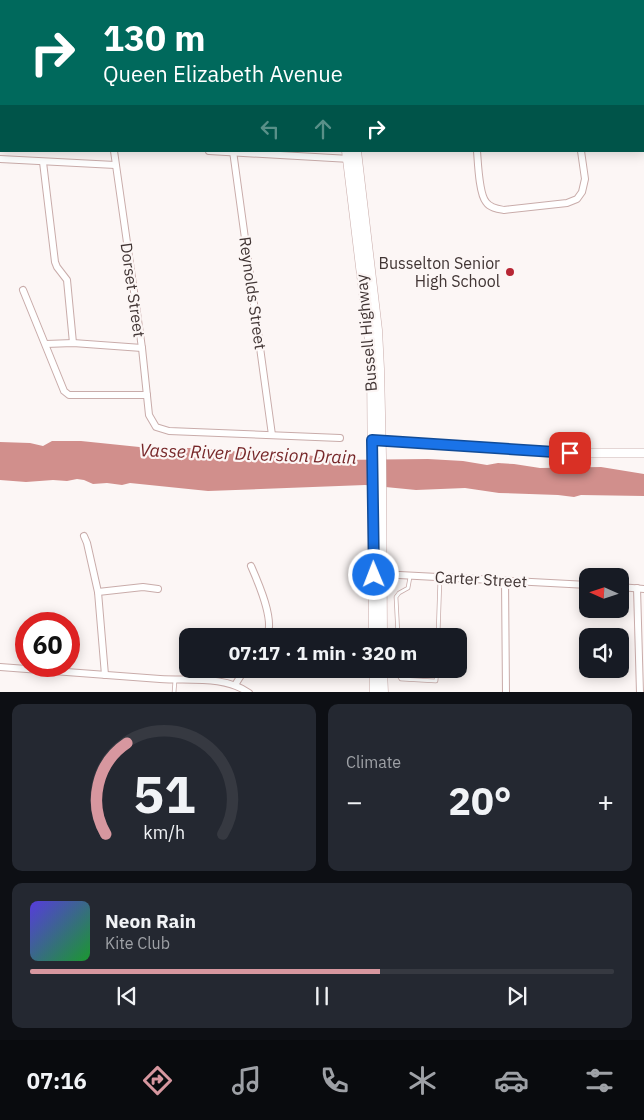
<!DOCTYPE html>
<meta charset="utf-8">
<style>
:root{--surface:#171b24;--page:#242831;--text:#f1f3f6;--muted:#9ea1a6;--line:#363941;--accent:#d7979f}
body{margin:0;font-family:"IBM Plex Sans",sans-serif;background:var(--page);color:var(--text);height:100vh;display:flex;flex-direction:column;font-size:19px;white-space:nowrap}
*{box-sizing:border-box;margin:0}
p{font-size:16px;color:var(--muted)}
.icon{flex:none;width:28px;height:28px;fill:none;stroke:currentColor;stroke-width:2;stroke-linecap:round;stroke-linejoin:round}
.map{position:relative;height:692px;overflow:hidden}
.side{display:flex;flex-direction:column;gap:12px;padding:12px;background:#0d0f14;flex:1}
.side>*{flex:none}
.guide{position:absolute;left:0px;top:0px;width:645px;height:152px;box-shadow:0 2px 12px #0003;background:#00695c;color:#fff;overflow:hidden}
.needle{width:32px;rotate:273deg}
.buttons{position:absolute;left:579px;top:568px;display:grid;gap:10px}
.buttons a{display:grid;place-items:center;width:50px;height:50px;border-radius:10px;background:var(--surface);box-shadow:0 2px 12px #0003;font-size:25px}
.speed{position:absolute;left:15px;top:612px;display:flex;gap:10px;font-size:25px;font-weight:700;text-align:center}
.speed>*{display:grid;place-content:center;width:65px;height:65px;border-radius:50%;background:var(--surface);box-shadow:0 2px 12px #0003;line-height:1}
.speed .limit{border:8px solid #d22;background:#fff;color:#111}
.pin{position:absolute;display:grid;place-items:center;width:42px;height:42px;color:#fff;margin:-21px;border-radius:10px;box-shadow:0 2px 8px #0006}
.me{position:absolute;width:55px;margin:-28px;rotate:359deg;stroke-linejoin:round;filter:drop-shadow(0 0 4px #0008)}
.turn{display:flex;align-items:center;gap:18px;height:105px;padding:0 20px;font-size:22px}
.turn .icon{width:65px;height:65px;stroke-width:2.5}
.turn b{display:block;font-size:35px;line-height:42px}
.lanes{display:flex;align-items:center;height:48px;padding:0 20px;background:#0003;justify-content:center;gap:25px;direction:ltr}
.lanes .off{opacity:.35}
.big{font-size:38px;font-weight:700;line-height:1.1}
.side .widget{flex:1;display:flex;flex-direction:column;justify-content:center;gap:8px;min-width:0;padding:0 18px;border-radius:10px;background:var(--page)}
.side .dial{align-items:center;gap:0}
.dial svg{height:130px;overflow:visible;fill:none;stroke:var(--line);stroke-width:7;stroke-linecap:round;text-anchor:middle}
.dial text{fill:var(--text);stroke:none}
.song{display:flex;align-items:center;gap:15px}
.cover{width:60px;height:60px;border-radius:8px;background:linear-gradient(135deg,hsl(250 70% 55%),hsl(130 70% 35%))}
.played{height:5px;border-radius:2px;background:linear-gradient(90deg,var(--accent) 60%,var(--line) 60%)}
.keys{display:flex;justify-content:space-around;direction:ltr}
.heat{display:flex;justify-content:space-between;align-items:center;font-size:28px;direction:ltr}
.side .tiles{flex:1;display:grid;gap:12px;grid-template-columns:1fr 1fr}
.widget:last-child{grid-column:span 2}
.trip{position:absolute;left:179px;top:628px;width:288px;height:50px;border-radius:10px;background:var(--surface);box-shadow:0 2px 12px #0003;font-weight:700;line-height:50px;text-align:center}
.tab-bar{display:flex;height:80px;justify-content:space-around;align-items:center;background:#090b0e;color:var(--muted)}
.tab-bar .icon{width:35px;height:35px}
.tab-bar .selected{color:var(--accent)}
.tab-bar b{font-size:22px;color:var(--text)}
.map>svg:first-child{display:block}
</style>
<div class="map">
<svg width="644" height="693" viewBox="0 0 644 693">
<rect width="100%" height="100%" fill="#fcf6f5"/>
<!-- green -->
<path fill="#f4c0bd" d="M0,0H89V1H1V74H0Z"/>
<!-- water -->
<path fill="#d18f8c" d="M52,441H81L149,448H201L241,452L259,450L289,452L337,460L428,459L463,461L487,465L498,463L514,464L540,468L601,467L644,474V496L581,495L574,497L558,495L499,493L465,488L416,490L365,485L208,491L130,483L122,485L107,483L93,484L84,480L77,479L67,481L53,480L26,482L0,480V442L30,443L43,446Z"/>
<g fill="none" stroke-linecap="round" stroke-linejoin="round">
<defs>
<g id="lane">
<path d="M398,636L396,597L399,593L408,588L410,577"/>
<path d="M438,636L440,577"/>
<path d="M384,674H398V669"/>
<path d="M398,674L401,679L436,681L437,669"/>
<path d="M174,693L175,680"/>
</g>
<g id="street">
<path d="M93,0L94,1"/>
<path d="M214,0V1"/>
<path d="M436,0L437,1"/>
<path d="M562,0V1"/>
<path d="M114,151L142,348L149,415L156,427L169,431L340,438"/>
<path d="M209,151L350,159"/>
<path d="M233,151L272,435"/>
<path d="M477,151C478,163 479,194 486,202C490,208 498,209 504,210L567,203L577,199L582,192L585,179L581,151"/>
<path d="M0,159L115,165"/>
<path d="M43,162L55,262L57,267L67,280L73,343"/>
<path d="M23,290L64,391L69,395H147"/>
<path d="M46,344L73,343L142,348"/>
<path d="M84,536L87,543L98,592L105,675"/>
<path d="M251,566C258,582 275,620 267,636"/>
<path d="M380,574L588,585"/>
<path d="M505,580L506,693"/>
<path d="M620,587L644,589"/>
<path d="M637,588L640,693"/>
<path d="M98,592L143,587L158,589"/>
<path d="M0,667C53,671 107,675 160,679C189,681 224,675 249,693"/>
<path d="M235,685L245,669"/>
</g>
<path id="secondary" d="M375,440L570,453H644"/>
<g id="primary">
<path d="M329,0V1"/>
<path d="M337,0V1"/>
<path d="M347,151L372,358L374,636"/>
<path d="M356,151L377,330L379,369L381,457L382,636"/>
<path d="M375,669V693"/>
<path d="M382,669L383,693"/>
</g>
</defs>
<!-- lane casing -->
<use href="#lane" stroke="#c9acaa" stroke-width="4.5"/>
<!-- street casing -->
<use href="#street" stroke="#c9acaa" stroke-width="8"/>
<!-- secondary casing -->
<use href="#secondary" stroke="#c9acaa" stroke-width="10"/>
<!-- primary casing -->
<use href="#primary" stroke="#c9acaa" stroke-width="11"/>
<!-- lane -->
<use href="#lane" stroke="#fff" stroke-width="3"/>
<!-- street -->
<use href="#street" stroke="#fff" stroke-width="6"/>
<!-- secondary -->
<use href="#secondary" stroke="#fff" stroke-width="9"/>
<!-- primary -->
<use href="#primary" stroke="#fff" stroke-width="10"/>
</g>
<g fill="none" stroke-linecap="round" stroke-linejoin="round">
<defs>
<path id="route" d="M374,575L372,440L570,453"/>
</defs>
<!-- route casing -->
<use href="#route" stroke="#114b97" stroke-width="12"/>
<!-- route -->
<use href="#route" stroke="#1a73e8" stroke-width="9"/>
</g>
<!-- markers -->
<circle fill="#b72634" stroke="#fcf6f5" stroke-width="2" cx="510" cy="272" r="5"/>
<g text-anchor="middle" stroke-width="4.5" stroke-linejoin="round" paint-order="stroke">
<!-- poi labels -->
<g font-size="16" fill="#413534" stroke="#fcf6f5" text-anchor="end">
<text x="500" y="269">Busselton Senior<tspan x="500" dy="18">High School</tspan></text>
</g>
<!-- street labels -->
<g font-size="16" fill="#413534" stroke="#fcf6f5">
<text transform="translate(133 290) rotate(82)" y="6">Dorset Street</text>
<text transform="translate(253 293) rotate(82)" y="6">Reynolds Street</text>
<text transform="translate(366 333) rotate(-95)" y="6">Bussell Highway</text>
<text transform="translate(481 579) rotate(3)" y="6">Carter Street</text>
</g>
<!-- water labels -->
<g font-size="18" font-style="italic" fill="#77282a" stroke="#fcf6f5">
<text transform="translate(248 454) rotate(2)" y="6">Vasse River Diversion Drain</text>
</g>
</g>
</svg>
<div class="buttons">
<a><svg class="needle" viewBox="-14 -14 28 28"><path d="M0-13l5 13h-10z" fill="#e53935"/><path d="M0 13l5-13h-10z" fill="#9ea1a6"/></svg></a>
<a><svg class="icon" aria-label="sound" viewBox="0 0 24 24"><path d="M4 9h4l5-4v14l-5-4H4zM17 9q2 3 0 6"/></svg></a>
</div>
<div class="speed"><div class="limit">60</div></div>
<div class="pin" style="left:570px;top:453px;background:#d93025"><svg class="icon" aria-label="arrive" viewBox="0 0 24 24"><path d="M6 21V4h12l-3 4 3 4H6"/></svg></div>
<svg class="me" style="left:374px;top:575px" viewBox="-20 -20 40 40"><circle r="17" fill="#1a73e8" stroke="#fff" stroke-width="3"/><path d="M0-11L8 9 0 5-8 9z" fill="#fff"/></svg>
<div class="trip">07:17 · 1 min · 320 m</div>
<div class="guide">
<div class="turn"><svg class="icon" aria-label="right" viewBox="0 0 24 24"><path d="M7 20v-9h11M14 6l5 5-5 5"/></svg><div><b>130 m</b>Queen Elizabeth Avenue</div></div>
<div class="lanes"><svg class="icon off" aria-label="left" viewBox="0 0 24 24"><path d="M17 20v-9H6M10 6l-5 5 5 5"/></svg><svg class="icon off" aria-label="ahead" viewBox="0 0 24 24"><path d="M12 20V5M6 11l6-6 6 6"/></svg><svg class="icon" aria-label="right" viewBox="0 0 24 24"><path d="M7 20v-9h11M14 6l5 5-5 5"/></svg></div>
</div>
</div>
<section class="side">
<div class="tiles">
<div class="widget dial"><svg viewBox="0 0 100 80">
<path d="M14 69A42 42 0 1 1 86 69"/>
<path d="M14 69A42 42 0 0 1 27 13" stroke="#d7979f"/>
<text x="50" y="56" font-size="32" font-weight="700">51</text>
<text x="50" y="72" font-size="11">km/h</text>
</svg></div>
<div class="widget"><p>Climate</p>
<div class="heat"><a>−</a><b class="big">20°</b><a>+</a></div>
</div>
<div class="widget">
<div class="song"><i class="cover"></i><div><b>Neon Rain</b><p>Kite Club</p></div></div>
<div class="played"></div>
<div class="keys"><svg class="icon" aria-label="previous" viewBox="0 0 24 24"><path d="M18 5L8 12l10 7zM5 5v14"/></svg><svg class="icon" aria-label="pause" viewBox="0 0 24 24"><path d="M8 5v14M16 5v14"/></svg><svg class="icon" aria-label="next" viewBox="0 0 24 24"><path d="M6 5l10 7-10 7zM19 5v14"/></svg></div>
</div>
</div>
</section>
<nav class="tab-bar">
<b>07:16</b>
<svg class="icon selected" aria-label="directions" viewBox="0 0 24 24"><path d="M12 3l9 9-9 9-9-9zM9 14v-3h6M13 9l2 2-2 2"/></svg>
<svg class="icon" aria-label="music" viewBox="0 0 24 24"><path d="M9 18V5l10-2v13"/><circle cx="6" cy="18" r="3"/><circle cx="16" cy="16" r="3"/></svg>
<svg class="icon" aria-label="phone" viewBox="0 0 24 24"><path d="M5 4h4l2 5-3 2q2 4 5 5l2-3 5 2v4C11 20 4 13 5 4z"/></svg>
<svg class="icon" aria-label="climate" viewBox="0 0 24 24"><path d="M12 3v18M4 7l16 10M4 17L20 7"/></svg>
<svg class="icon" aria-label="car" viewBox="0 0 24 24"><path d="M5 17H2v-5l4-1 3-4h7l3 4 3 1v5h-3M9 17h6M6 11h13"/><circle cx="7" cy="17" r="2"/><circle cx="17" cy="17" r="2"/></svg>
<svg class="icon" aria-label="filters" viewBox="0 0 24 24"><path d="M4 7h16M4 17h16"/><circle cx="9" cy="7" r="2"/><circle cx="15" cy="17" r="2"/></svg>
</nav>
